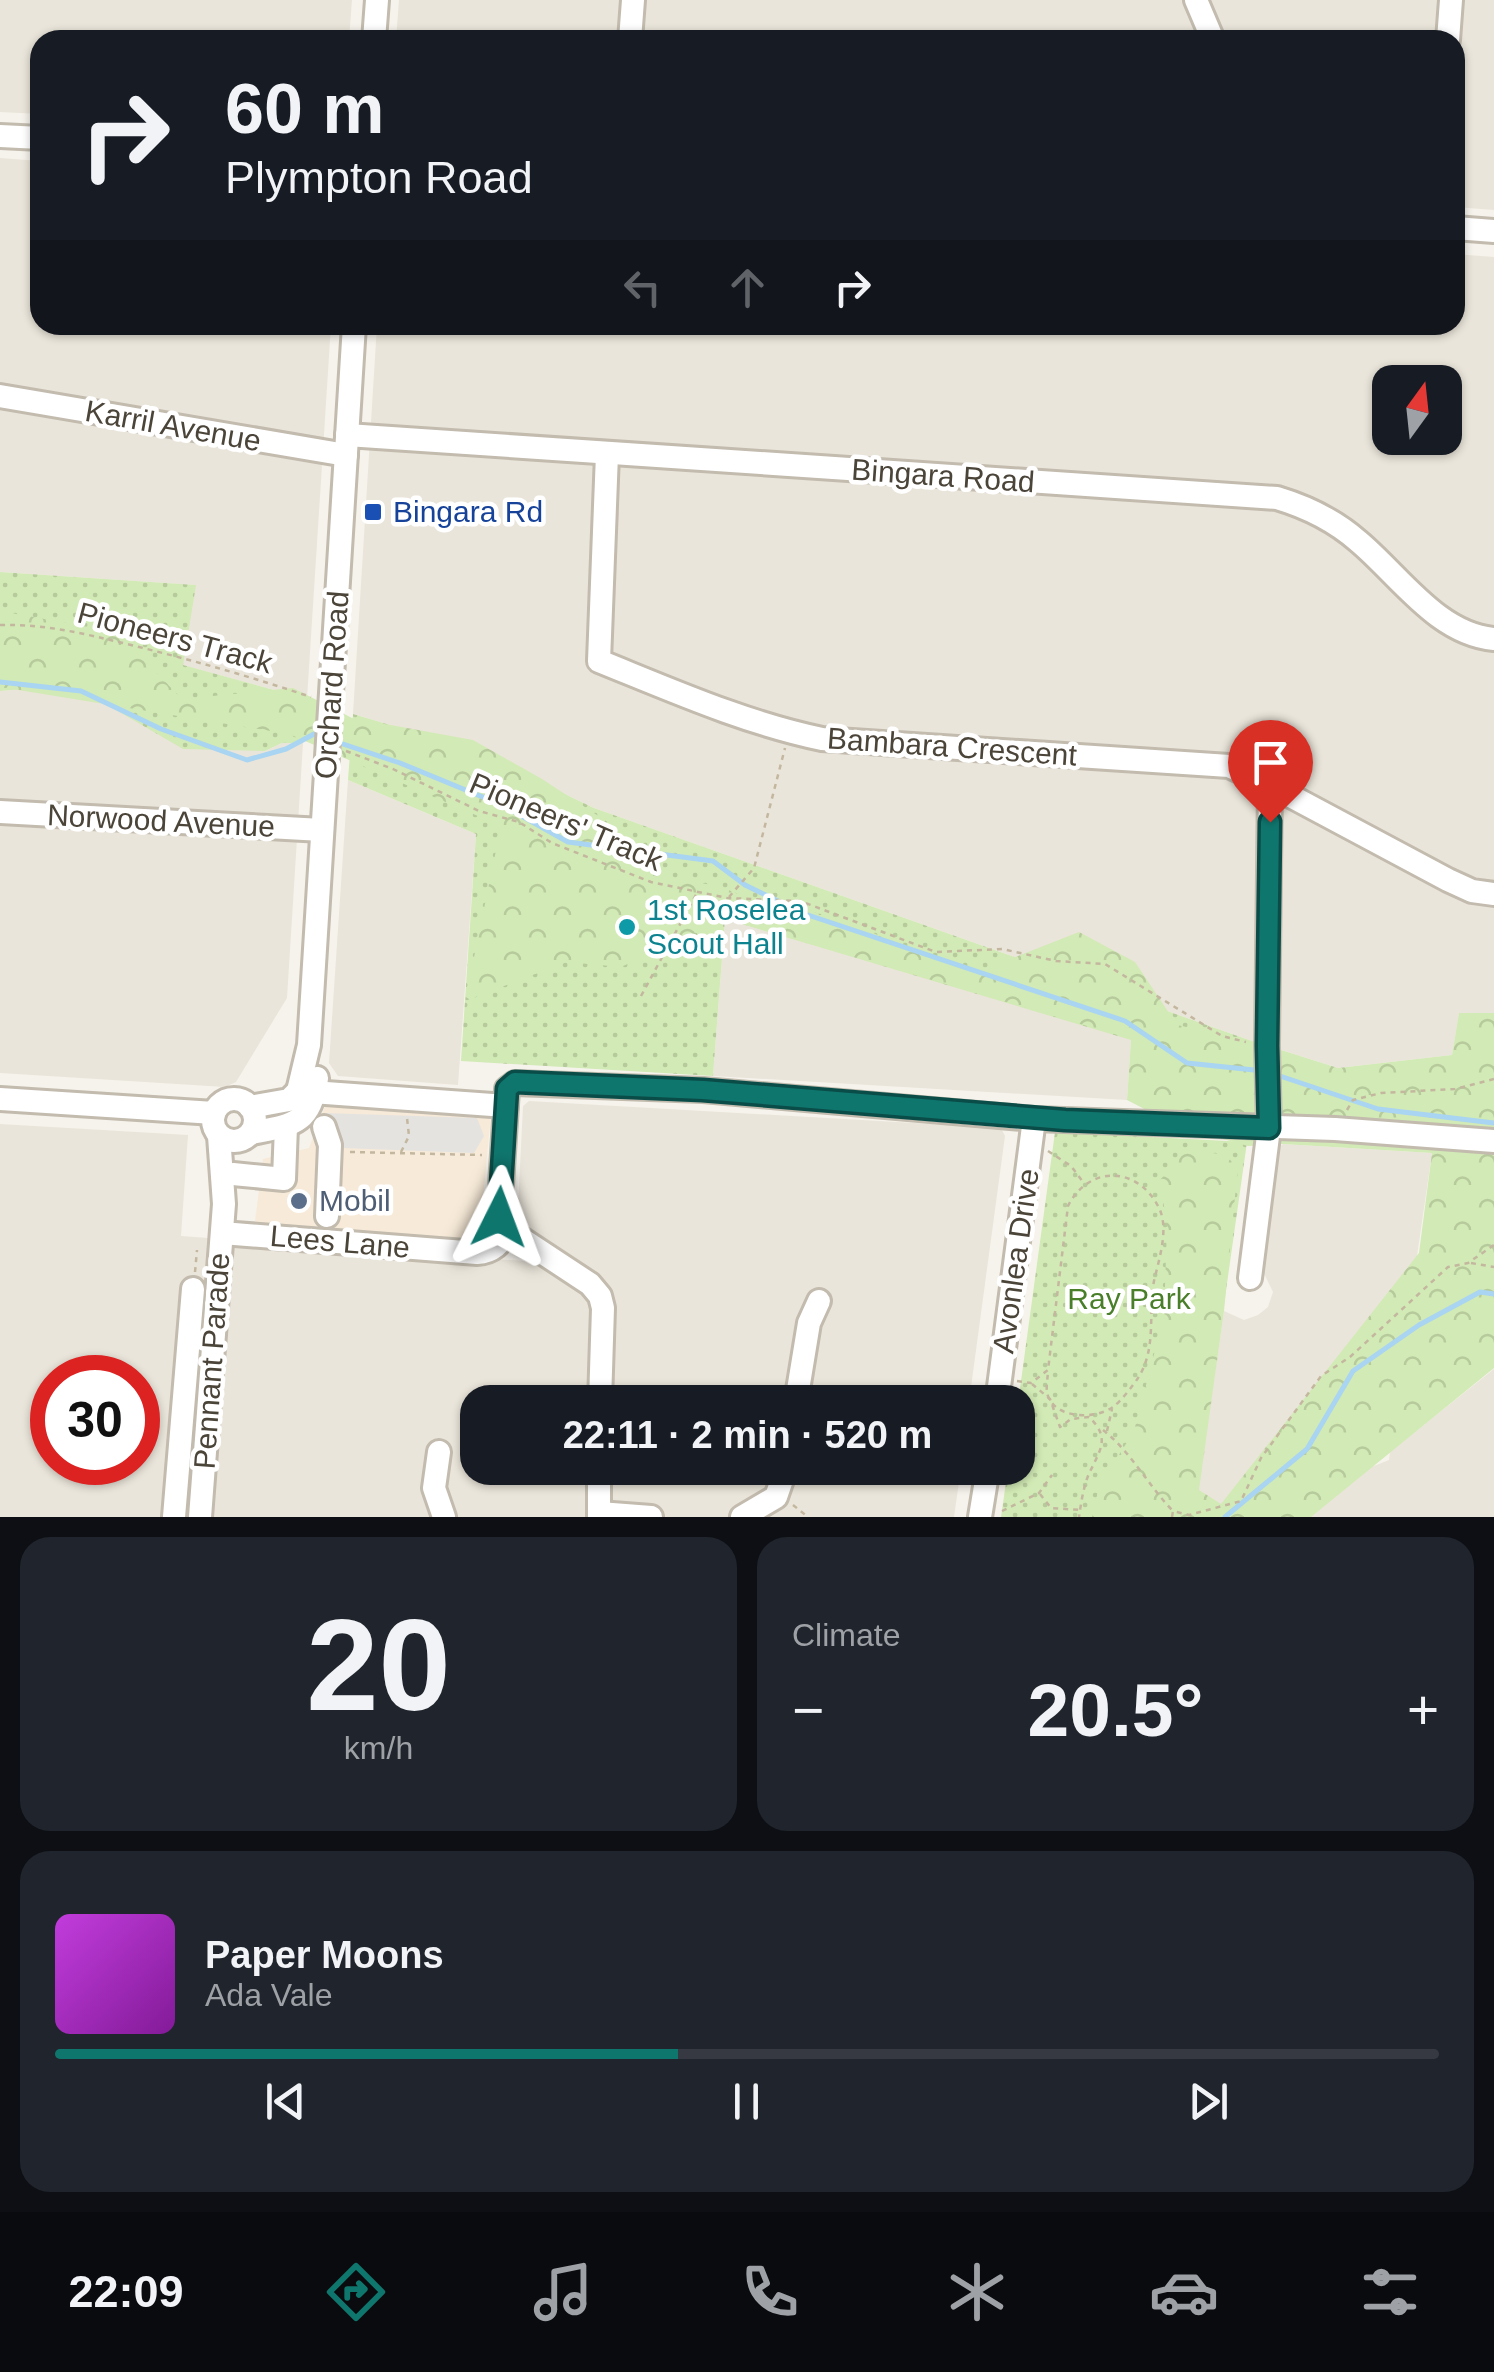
<!DOCTYPE html>
<meta charset="utf-8">
<style>
:root{--surface:#171b24;--page:#20242c;--text:#f1f3f6;--muted:#9ea1a6;--line:#363941;--accent:#0f766e}
body{margin:0;font-family:Arial,sans-serif;background:var(--page);color:var(--text);height:100vh;display:flex;flex-direction:column;font-size:38px;white-space:nowrap}
*{box-sizing:border-box;margin:0}
p{font-size:32px;color:var(--muted)}
.icon{flex:none;width:55px;height:55px;fill:none;stroke:currentColor;stroke-width:2;stroke-linecap:round;stroke-linejoin:round}
.map{position:relative;height:1517px;overflow:hidden}
.sheet{display:flex;flex-direction:column;gap:20px;padding:20px;background:#0d0f14;flex:1}
.sheet>*{flex:none}
.hud{position:absolute;left:30px;top:30px;width:1435px;height:305px;border-radius:30px;box-shadow:0 2px 8px #0004;background:#171b24;color:var(--text);overflow:hidden}
.needle{width:65px;rotate:15deg}
.controls{position:absolute;left:1372px;top:365px;display:grid;gap:20px}
.controls a{display:grid;place-items:center;width:90px;height:90px;border-radius:20px;background:var(--surface);box-shadow:0 2px 8px #0004;font-size:50px}
.speed{position:absolute;left:30px;top:1355px;display:flex;gap:20px;font-size:50px;font-weight:700;text-align:center}
.speed>*{display:grid;place-content:center;width:130px;height:130px;border-radius:50%;background:var(--surface);box-shadow:0 2px 8px #0004;line-height:1}
.speed .limit{border:15px solid #d22;background:#fff;color:#111}
.pin{position:absolute;display:grid;place-items:center;width:85px;height:85px;color:#fff;margin:-102px -42px;border-radius:50% 50% 50% 0;rotate:-45deg;box-shadow:0 0 10px #0007}
.pin .icon{rotate:45deg}
.me{position:absolute;width:110px;margin:-55px;rotate:3deg;stroke-linejoin:round;filter:drop-shadow(0 0 8px #0008)}
.turn{display:flex;align-items:center;gap:35px;height:210px;padding:0 30px;font-size:45px}
.turn .icon{width:130px;height:130px;stroke-width:2.5}
.turn b{display:block;font-size:70px;line-height:85px}
.lanes{display:flex;align-items:center;height:95px;padding:0 30px;background:#0003;justify-content:center;gap:50px;direction:ltr}
.lanes .off{opacity:.35}
.big{font-size:75px;font-weight:800;line-height:1.1}
.sheet .widget{flex:1;display:flex;flex-direction:column;justify-content:center;gap:15px;min-width:0;padding:0 35px;border-radius:30px;background:var(--page)}
.sheet .dial{align-items:center;gap:0}
.dial b{font-size:130px;line-height:1}
.song{display:flex;align-items:center;gap:30px}
.cover{width:120px;height:120px;border-radius:15px;background:linear-gradient(135deg,hsl(290 70% 55%),hsl(290 70% 35%))}
.played{height:10px;border-radius:5px;background:linear-gradient(90deg,var(--accent) 45%,var(--line) 45%)}
.keys{display:flex;justify-content:space-around;direction:ltr}
.heat{display:flex;justify-content:space-between;align-items:center;font-size:55px;direction:ltr}
.sheet .tiles{flex:1;display:grid;gap:20px;grid-template-columns:1fr 1fr}
.widget:last-child{grid-column:span 2}
.trip{position:absolute;left:460px;top:1385px;width:575px;height:100px;border-radius:30px;background:var(--surface);box-shadow:0 2px 8px #0004;font-weight:800;line-height:100px;text-align:center}
.tabs{display:flex;height:160px;justify-content:space-around;align-items:center;background:#090b0e;color:var(--muted)}
.tabs .icon{width:70px;height:70px}
.tabs .active{color:var(--accent)}
.tabs b{font-size:45px;color:var(--text)}
.map>svg:first-child{display:block}
</style>
<div class="map">
<svg width="1494" height="1517" viewBox="0 0 1494 1517">
<defs>
<pattern id="grass-dots" width="8" height="8" patternUnits="userSpaceOnUse" patternTransform="scale(2.5)"><rect width="8" height="8" fill="#d2eab5"/><path d="M2 2h.1M6 6h.1" fill="none" stroke="#b6ca9c" stroke-width="1.8" stroke-linecap="round"/></pattern>
<pattern id="forest-crowns" width="20" height="18" patternUnits="userSpaceOnUse" patternTransform="scale(2.5)"><rect width="20" height="18" fill="#d2eab5"/><path d="M2 6a3 3 0 1 1 6 0M12 15a3 3 0 1 1 6 0" fill="none" stroke="#b6ca9c"/></pattern>
</defs>
<rect width="100%" height="100%" fill="#f6f3ec"/>
<!-- residential -->
<g fill="#eae5da" fill-rule="evenodd">
<path d="M0,0H352L349,40H40V114L0,112Z"/>
<path d="M399,0H1494V210L1455,207V40H396Z"/>
<path d="M0,158L40,161V325H331L307,699L182,665L195,585L0,572Z"/>
<path d="M1455,254L1494,257V1013L1459,1014L1452,1055L1338,1068L1249,1040L594,808L468,748L353,714L377,325H1455ZM1390,382H1445V438H1390Z"/>
<path d="M74,685L265,751L282,743H303L287,998L236,1082L225,1087L0,1073V691Z"/>
<path d="M348,780L476,834L458,1085L338,1076L329,1063Z"/>
<path d="M725,919L1131,1039L1127,1100L713,1076Z"/>
<path d="M529,1101L1001,1128L1005,1136L969,1402H478V1468H961L954,1517H0V1124L188,1135L181,1236L524,1261L518,1207L523,1106ZM52,1378H138V1462H52Z"/>
<path d="M1283,1144L1432,1153L1411,1297L1213,1517H1194L1224,1311L1244,1320L1258,1315L1268,1307L1273,1292L1259,1263L1272,1153Z"/>
<path d="M1494,1369V1517H1271L1275,1505L1389,1460L1390,1452Z"/>
</g>
<!-- commercial -->
<path fill="#f7ead8" d="M325,1106L491,1113L479,1243L254,1229L263,1159L309,1148Z"/>
<!-- grass -->
<g fill="url(#grass-dots)">
<path d="M0,572L196,585L183,665L307,699L303,743H282L265,751L183,749L73,685L0,691Z"/>
<path d="M353,714L468,748L594,808L1249,1040H1131L725,919L713,1076L461,1061L476,834L348,780Z"/>
<path d="M1055,1132L1247,1142L1194,1517H1001L1008,1468H1018V1403Z"/>
</g>
<!-- forest -->
<path fill="url(#forest-crowns)" d="M0,611L116,632L182,699L293,688L352,718L473,740L542,779L629,836L636,873L719,886L750,899L844,919L888,940L980,971L1079,932L1135,962L1177,1025L1249,1040L1338,1068L1452,1055L1459,1013H1494V1368L1311,1517H1092L1099,1487L1134,1431L1164,1316L1167,1226L1160,1180L1187,1150L1220,1154L1238,1165L1224,1311L1199,1490L1221,1504L1419,1253L1432,1153L1283,1144L1248,1146L1177,1126L1127,1100L1131,1039L725,919L621,967L567,962L465,1001L501,826L289,734L0,687Z"/>
<!-- parking -->
<path fill="#e5e3e0" d="M324,1113L477,1118L484,1136L474,1153L342,1148Z"/>
<g fill="none" stroke-linecap="round" stroke-linejoin="round">
<!-- stream -->
<g stroke="#a9d4f2" stroke-width="5">
<path d="M0,682L81,691L161,729L247,760L286,749L314,734L322,737"/>
<path d="M337,742L400,763L502,805L568,842L713,861L745,885L805,914L1125,1021L1187,1063L1254,1070"/>
<path d="M1277,1075L1378,1109L1494,1123"/>
<path d="M1225,1517L1307,1449L1353,1371L1419,1325L1480,1292L1494,1294"/>
</g>
<defs>
<g id="minor">
<path d="M1196,0L1213,40"/>
<path d="M374,40L377,0"/>
<path d="M630,40L633,0"/>
<path d="M1448,40L1451,0"/>
<path d="M0,136L40,138"/>
<path d="M1455,228L1494,231"/>
<path d="M0,396L346,455"/>
<path d="M347,435L1277,498C1307,507 1334,520 1358,541C1399,575 1437,634 1494,639"/>
<path d="M607,454L599,661C671,690 745,723 822,739L1229,766L1270,785L1448,880L1472,891L1494,894"/>
<path d="M0,812L322,830"/>
<path d="M298,1091L309,1045L354,325"/>
<circle cx="234" cy="1120" r="21"/>
<path d="M0,1099L214,1113"/>
<path d="M250,1107L289,1100L298,1091L506,1106"/>
<path d="M324,1127L330,1145L327,1216"/>
<path d="M251,1133C292,1125 311,1125 317,1078"/>
<path d="M233,1174L284,1179L286,1126"/>
<path d="M222,1233L477,1253C493,1252 500,1244 508,1230"/>
<path d="M1250,1278L1269,1128L1267,1046L1270,785"/>
<path d="M600,1402L603,1308L600,1296L590,1284L508,1230L499,1217L507,1089L515,1083L703,1090L1034,1119L1335,1129L1494,1141"/>
<path d="M796,1402L809,1323L819,1301"/>
<path d="M997,1402L1034,1119"/>
<path d="M439,1452L434,1488L444,1517"/>
<path d="M599,1513L651,1517"/>
<path d="M174,1517L193,1289"/>
<path d="M200,1517L224,1204L219,1136"/>
<path d="M599,1517V1468"/>
<path d="M742,1517L776,1497L786,1468"/>
<path d="M980,1517L988,1468"/>
</g>
</defs>
<!-- minor casing -->
<use href="#minor" stroke="#c2bbae" stroke-width="28"/>
<!-- path -->
<g stroke="#c4b79f" stroke-width="2.5" stroke-dasharray="5 5" stroke-linecap="butt">
<path d="M0,625C48,624 85,634 131,645C192,660 252,677 311,697"/>
<path d="M346,751L393,769L479,811L519,822L552,843L651,882L727,898L800,901L936,952L1002,949L1056,961L1105,964L1222,1036L1246,1042"/>
<path d="M729,897L754,868L785,748"/>
<path d="M641,996L697,893"/>
<path d="M1347,1110L1353,1100L1381,1093L1455,1089L1494,1079"/>
<path d="M1048,1151L1071,1166L1083,1182"/>
<path d="M350,1152L482,1155"/>
<path d="M401,1152L409,1136L407,1118"/>
<path d="M1471,1263L1494,1267"/>
<path d="M195,1272L197,1250"/>
<path d="M1017,1381L1031,1383L1048,1370L1068,1206C1088,1166 1136,1165 1158,1206C1170,1227 1159,1259 1154,1281C1148,1313 1157,1349 1138,1378C1132,1387 1121,1401 1113,1407C1095,1420 1053,1419 1047,1393C1046,1386 1048,1376 1048,1370"/>
<path d="M1032,1384L1050,1399L1060,1427L1071,1419L1089,1417C1112,1439 1099,1451 1088,1476C1083,1489 1081,1504 1079,1517"/>
<path d="M1103,1430C1132,1453 1147,1484 1172,1510"/>
<path d="M1107,1431L1112,1409"/>
<path d="M1040,1494L1051,1508L1080,1510"/>
<path d="M793,1505L808,1517"/>
<path d="M1002,1511L1039,1493L1052,1475"/>
<path d="M1172,1517L1173,1511L1189,1515L1241,1501L1261,1458L1321,1376L1350,1357L1448,1267L1468,1263L1494,1245"/>
</g>
<!-- minor -->
<use href="#minor" stroke="#fff" stroke-width="22"/>
</g>
<g fill="none" stroke-linecap="round" stroke-linejoin="round">
<defs>
<path id="route" d="M499,1217L507,1089L515,1082L703,1090L1065,1120L1269,1128L1267,1046L1270,822"/>
</defs>
<!-- route casing -->
<use href="#route" stroke="#0a4d48" stroke-width="25"/>
<!-- route -->
<use href="#route" stroke="#0f766e" stroke-width="18"/>
</g>
<!-- markers -->
<rect fill="#1a4fb4" stroke="#fff" stroke-width="4" x="363" y="502" width="20" height="20" rx="5"/>
<circle fill="#0f9aa8" stroke="#fff" stroke-width="4" cx="627" cy="927" r="10"/>
<circle fill="#5c6f8a" stroke="#fff" stroke-width="4" cx="299" cy="1201" r="10"/>
<g text-anchor="middle" stroke-width="9" stroke-linejoin="round" paint-order="stroke">
<!-- street labels -->
<g font-size="30" fill="#4b4439" stroke="#fff">
<text transform="translate(173 426) rotate(10)" y="10">Karril Avenue</text>
<text transform="translate(943 476) rotate(4)" y="10">Bingara Road</text>
<text transform="translate(175 638) rotate(15)" y="10">Pioneers Track</text>
<text transform="translate(332 685) rotate(-86)" y="10">Orchard Road</text>
<text transform="translate(952 747) rotate(4)" y="10">Bambara Crescent</text>
<text transform="translate(161 821) rotate(3)" y="10">Norwood Avenue</text>
<text transform="translate(566 822) rotate(23)" y="10">Pioneers' Track</text>
<text transform="translate(340 1242) rotate(5)" y="10">Lees Lane</text>
<text transform="translate(1016 1261) rotate(-82)" y="10">Avonlea Drive</text>
<text transform="translate(212 1361) rotate(-86)" y="10">Pennant Parade</text>
</g>
<!-- transit labels -->
<g font-size="30" fill="#164399" stroke="#fff" text-anchor="start">
<text x="393" y="522">Bingara Rd</text>
</g>
<!-- culture labels -->
<g font-size="30" fill="#0d838f" stroke="#fff" text-anchor="start">
<text x="647" y="920">1st Roselea<tspan x="647" dy="34">Scout Hall</tspan></text>
</g>
<!-- service labels -->
<g font-size="30" fill="#4e5e75" stroke="#fff" text-anchor="start">
<text x="319" y="1211">Mobil</text>
</g>
<!-- park labels -->
<g font-size="30" fill="#4a7f2a" stroke="#fff">
<text x="1129" y="1309">Ray Park</text>
</g>
</g>
</svg>
<div class="controls">
<a><svg class="needle" viewBox="-14 -14 28 28"><path d="M0-13l5 13h-10z" fill="#e53935"/><path d="M0 13l5-13h-10z" fill="#9ea1a6"/></svg></a>
</div>
<div class="speed"><div class="limit">30</div></div>
<div class="pin" style="left:1270px;top:822px;background:#d93025"><svg class="icon" aria-label="arrive" viewBox="0 0 24 24"><path d="M6 21V4h12l-3 4 3 4H6"/></svg></div>
<svg class="me" style="left:499px;top:1217px" viewBox="-20 -20 40 40"><path d="M0-17L14 15 0 8-14 15z" fill="#0f766e" stroke="#fff" stroke-width="4"/></svg>
<div class="trip">22:11 · 2 min · 520 m</div>
<div class="hud">
<div class="turn"><svg class="icon" aria-label="right" viewBox="0 0 24 24"><path d="M7 20v-9h11M14 6l5 5-5 5"/></svg><div><b>60 m</b>Plympton Road</div></div>
<div class="lanes"><svg class="icon off" aria-label="left" viewBox="0 0 24 24"><path d="M17 20v-9H6M10 6l-5 5 5 5"/></svg><svg class="icon off" aria-label="ahead" viewBox="0 0 24 24"><path d="M12 20V5M6 11l6-6 6 6"/></svg><svg class="icon" aria-label="right" viewBox="0 0 24 24"><path d="M7 20v-9h11M14 6l5 5-5 5"/></svg></div>
</div>
</div>
<section class="sheet">
<div class="tiles">
<div class="widget dial"><b>20</b><p>km/h</p></div>
<div class="widget"><p>Climate</p>
<div class="heat"><a>−</a><b class="big">20.5°</b><a>+</a></div>
</div>
<div class="widget">
<div class="song"><i class="cover"></i><div><b>Paper Moons</b><p>Ada Vale</p></div></div>
<div class="played"></div>
<div class="keys"><svg class="icon" aria-label="previous" viewBox="0 0 24 24"><path d="M18 5L8 12l10 7zM5 5v14"/></svg><svg class="icon" aria-label="pause" viewBox="0 0 24 24"><path d="M8 5v14M16 5v14"/></svg><svg class="icon" aria-label="next" viewBox="0 0 24 24"><path d="M6 5l10 7-10 7zM19 5v14"/></svg></div>
</div>
</div>
</section>
<nav class="tabs">
<b>22:09</b>
<svg class="icon active" aria-label="directions" viewBox="0 0 24 24"><path d="M12 3l9 9-9 9-9-9zM9 14v-3h6M13 9l2 2-2 2"/></svg>
<svg class="icon" aria-label="music" viewBox="0 0 24 24"><path d="M9 18V5l10-2v13"/><circle cx="6" cy="18" r="3"/><circle cx="16" cy="16" r="3"/></svg>
<svg class="icon" aria-label="phone" viewBox="0 0 24 24"><path d="M5 4h4l2 5-3 2q2 4 5 5l2-3 5 2v4C11 20 4 13 5 4z"/></svg>
<svg class="icon" aria-label="climate" viewBox="0 0 24 24"><path d="M12 3v18M4 7l16 10M4 17L20 7"/></svg>
<svg class="icon" aria-label="car" viewBox="0 0 24 24"><path d="M5 17H2v-5l4-1 3-4h7l3 4 3 1v5h-3M9 17h6M6 11h13"/><circle cx="7" cy="17" r="2"/><circle cx="17" cy="17" r="2"/></svg>
<svg class="icon" aria-label="filters" viewBox="0 0 24 24"><path d="M4 7h16M4 17h16"/><circle cx="9" cy="7" r="2"/><circle cx="15" cy="17" r="2"/></svg>
</nav>
